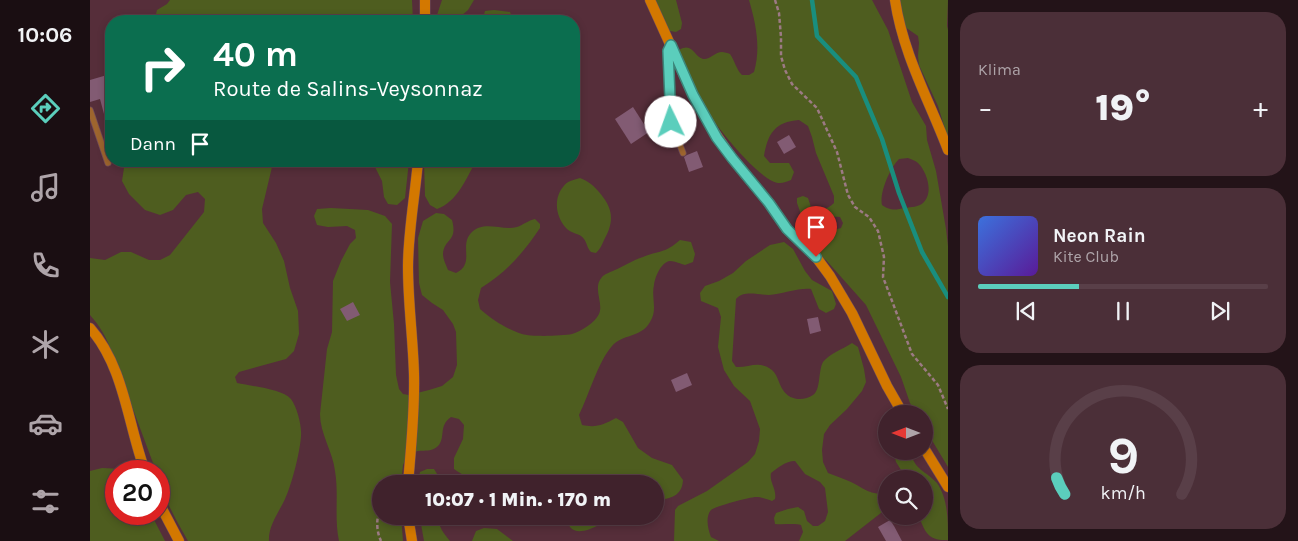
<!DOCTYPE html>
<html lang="de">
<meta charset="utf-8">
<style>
:root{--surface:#40222c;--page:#4b2f38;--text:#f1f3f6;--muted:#aea4a9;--line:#593f48;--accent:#5bcebc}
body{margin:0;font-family:Karla,sans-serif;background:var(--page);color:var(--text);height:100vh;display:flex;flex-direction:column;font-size:19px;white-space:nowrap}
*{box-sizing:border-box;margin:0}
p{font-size:16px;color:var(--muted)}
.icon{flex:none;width:28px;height:28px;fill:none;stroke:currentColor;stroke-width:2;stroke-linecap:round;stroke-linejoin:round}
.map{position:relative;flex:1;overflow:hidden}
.drawer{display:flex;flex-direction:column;gap:12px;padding:12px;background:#231318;width:350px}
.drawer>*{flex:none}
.guide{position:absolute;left:15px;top:15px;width:475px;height:152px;border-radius:20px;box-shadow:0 2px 8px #0003,0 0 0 1px var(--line);background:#0b6e4f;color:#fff;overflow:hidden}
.needle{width:32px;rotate:270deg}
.fabs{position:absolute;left:788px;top:405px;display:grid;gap:10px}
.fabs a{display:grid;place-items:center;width:55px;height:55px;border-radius:50%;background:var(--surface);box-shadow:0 2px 8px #0003,0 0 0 1px var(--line);font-size:25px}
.speed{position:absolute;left:15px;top:460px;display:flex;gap:10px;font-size:25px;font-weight:700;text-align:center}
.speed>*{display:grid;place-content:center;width:65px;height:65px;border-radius:50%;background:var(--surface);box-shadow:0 2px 8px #0003,0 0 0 1px var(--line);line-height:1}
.speed .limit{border:8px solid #d22;background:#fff;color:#111}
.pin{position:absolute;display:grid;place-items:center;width:42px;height:42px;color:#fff;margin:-51px -21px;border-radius:50% 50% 50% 0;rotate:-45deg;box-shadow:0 0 5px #0007}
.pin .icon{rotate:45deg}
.me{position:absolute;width:55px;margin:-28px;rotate:357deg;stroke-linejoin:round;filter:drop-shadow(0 0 4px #0008)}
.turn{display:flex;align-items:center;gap:18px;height:105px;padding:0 25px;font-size:22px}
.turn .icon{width:65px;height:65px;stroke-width:2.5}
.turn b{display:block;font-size:35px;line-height:42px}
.then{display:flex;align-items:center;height:48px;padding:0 25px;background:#0003;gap:10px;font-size:19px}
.big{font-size:38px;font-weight:800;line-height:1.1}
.drawer .widget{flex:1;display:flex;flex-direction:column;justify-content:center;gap:8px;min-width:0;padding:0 18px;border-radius:20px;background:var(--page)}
.drawer .dial{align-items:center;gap:0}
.dial svg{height:130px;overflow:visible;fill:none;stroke:var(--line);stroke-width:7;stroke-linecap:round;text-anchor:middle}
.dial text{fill:var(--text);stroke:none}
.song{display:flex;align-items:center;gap:15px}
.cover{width:60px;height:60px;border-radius:8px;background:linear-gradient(135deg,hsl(220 70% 55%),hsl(270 70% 35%))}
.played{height:5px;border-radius:2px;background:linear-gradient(90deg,var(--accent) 35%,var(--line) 35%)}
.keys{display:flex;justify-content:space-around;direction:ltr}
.heat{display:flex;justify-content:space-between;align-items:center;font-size:28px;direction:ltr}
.trip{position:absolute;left:282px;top:475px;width:292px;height:50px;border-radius:25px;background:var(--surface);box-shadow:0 2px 8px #0003,0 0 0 1px var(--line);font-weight:800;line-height:50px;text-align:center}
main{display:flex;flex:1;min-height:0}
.dock{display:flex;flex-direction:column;width:90px;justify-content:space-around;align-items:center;background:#1a0e12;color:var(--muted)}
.dock .icon{width:35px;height:35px}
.dock .active{color:var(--accent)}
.dock b{font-size:22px;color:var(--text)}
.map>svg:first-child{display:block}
</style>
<main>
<nav class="dock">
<b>10:06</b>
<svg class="icon active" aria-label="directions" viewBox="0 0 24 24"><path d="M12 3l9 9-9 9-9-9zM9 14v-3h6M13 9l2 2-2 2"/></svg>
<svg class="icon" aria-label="music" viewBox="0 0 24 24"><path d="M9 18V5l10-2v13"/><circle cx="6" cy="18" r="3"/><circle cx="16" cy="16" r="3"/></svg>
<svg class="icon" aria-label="phone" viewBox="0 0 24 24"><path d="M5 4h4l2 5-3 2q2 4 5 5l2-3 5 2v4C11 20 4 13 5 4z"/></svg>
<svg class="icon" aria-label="climate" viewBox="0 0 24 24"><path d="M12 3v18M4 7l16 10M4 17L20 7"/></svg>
<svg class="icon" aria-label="car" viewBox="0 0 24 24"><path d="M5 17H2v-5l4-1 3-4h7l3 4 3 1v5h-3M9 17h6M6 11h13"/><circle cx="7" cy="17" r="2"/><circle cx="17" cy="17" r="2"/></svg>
<svg class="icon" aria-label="filters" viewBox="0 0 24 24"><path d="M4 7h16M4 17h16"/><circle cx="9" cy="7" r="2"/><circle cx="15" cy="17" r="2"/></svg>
</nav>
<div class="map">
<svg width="858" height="541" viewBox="0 0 858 541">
<rect width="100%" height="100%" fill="#562e3a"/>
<!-- green -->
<g fill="#4e5d1f" fill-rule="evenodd">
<path d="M80,0H322L323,21H106L100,16L91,17L82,21H68L65,18L67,10L77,4Z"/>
<path d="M352,0H384L378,10L371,16L369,21H345Z"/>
<path d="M563,0H586L592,23L591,29L586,32L580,31L571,17Z"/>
<path d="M659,0H782L798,30L822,102L836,126L837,140L846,171L856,229L858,246V467L834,427V414H826L820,403L811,377L776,305L736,260L726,254L723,247C729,232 736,233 751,228L753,223L750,217C734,215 730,224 712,217L707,203V198L713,196L718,198L721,207C730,211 737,210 744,203V196L726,153L722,137L718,126L709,120C685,122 678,133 674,156L680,163H699L704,172L701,180C698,181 693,183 690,183C670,184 618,116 609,99C601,84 595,68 588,53L589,50C603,42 603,56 613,59C620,60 625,52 632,52C634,52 638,53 640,54C645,61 646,69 652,75H659L664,72C671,48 666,24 659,0ZM818,158C821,159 826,161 828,163C837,172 844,193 833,203C829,207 821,207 815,208C805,210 801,211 792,205C789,193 800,168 809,159Z"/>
<path d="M809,0H858L857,26L858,30V139L848,106L829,65L828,56L829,43L828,36L815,27Z"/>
<path d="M404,10L420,12L424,21H392L395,11Z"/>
<path d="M38,161H186L182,167L172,209L173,223L186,243L194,261L200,288L208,311L209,334L204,351L196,359L149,372L145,377L147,383C160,386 192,389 201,399C207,407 212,426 211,436C210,452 202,484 195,499C189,512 178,526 179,541H98C88,523 69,492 69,471H66L21,350C16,337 10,326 0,315V258L15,260L31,252H41L59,260H70L80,255L114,212L115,199L108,192L96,195L83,210L70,215L55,210L39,194L32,181L34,168Z"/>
<path d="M282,161H319L315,198L307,205L298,204L294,197L292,181Z"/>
<path d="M334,161H386C376,179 367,202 347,209L340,205L335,196Z"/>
<path d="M490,178C498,181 503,185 509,192C523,208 525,221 514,240C512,245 510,249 506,253L501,252C497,248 497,243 494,239C490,233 482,234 477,229C466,218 463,199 473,187C477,181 483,180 490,178Z"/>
<path d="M241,208L278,210L295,216L302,224L300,282L304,324L306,375L309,389L313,394L319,395L339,390L352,386L363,377L367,365L366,332L363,324L353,310L342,303L332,295L329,283L328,238L333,221L346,213L354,214L362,220C368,242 354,238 353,254C353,259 356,265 358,270L366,273C386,263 368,245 382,232C394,220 412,231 427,227C433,225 437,221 445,219L450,224V228C434,252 416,273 391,288L388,300L390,309C404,321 415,328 432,334C441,337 472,336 482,334C491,331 505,323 509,314C514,303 502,288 512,277C514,274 521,272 525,270C534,266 543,260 553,257C570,250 574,254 590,240L601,242L605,254L603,262L595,265C591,264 585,261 580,261C571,262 565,277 564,285C561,298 568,310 560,322C551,338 532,334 522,346C508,362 499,395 489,415L492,425C506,428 513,425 526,418L533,422L548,448L562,458L582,465L593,480C592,497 580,498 566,501V484H425L424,481C415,477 410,481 401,483C388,484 374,476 364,469V458L373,439L374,425L369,419L361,417C348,426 356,438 348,446C341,452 336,450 328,451C325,451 320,454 317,456L313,465L311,484H291V516H311L313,541H249C244,517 249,495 245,471C243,452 230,434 230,414L237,349L242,332L243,281L251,261L260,244L266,238L265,230L257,226L238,227L227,225L224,216L227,209Z"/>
<path d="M694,242L703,249L715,271L722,280L742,291L746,304L744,309L736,313L729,309L721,289C712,287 691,294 679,295C668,295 654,290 646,299L642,361L646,367C657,368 668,361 679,368C688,373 688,383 693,390C700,401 714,401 723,395C731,390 728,371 733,362C739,354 753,349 762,343L768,347L774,369L776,382L772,391L757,409L740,425L734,434L732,450L733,462L738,473C746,476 754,479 761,482C774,488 780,496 796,493V509L755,541H709L713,532L711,525C705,523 693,525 685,524L684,518L686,513L698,509L708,507L714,511L717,521L723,526H728L735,521L738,512L735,488L730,482L715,474L705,461C695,461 688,468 681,473C679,482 687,489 685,499L682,501C677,499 671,497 666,497C660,497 626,506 621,510C615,517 618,529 621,537L629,541H638H584L585,510L588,506L617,491L658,462L665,454L669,441L670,429L660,401L644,386L634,370L628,347L631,317L628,308L611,301L610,293L615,286L629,281L643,273L656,261L680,245Z"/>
<path d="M803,451H820C825,471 835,470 847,483C858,499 858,520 858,540C839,541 835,533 829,516H834V479H812L813,473L806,462Z"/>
<path d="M12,468L32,469L36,471H26V514H61L75,541H0V471Z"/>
<path d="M337,469H344L349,477L351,484H329L328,480L330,472Z"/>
<path d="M331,516H348C348,526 354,534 360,541H334L331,524Z"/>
<path d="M475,516H524C514,522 490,539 480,527C478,524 476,519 475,516Z"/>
<path d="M394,528L407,529L423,541H382L386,531Z"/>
</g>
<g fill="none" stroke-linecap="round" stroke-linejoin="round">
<!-- stream -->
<path stroke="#198e7e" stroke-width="4.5" d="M722,0L727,36L766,77L792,139L809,193L832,252L858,297"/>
</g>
<!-- building -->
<g fill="#825b73">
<path d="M17,75L21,90V129H18L10,99L0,102V80Z"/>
<path d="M543,107L559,132L541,144L525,119Z"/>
<path d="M699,135L706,147L694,154L687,142Z"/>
<path d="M607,151L613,167L599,172L594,157L597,155Z"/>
<path d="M263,302L270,315L257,321L250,309Z"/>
<path d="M728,317L731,331L720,334L717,319Z"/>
<path d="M597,373L602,385L586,392L581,380Z"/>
<path d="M800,520L804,526L812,541H796L788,527Z"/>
</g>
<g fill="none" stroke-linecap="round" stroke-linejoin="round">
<defs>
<g id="lane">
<path d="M581,45L577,51L581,122L593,153"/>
<path d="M0,110L18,163"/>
</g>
<g id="secondary">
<path d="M335,0V21"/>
<path d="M560,0L603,95L623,130L642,158L679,203L697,229L726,257L740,276L762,313L797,386L813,414"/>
<path d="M805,0C813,54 839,100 858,150"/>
<path d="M0,328C34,366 38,425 55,471"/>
<path d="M834,448L858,487"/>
<path d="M318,484C321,447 325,410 324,374C323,338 318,303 318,267C318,233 325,196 328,161"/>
<path d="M69,503L89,541"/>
<path d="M318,516L322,541"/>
</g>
</defs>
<!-- lane casing -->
<use href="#lane" stroke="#724c58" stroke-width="7"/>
<!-- secondary casing -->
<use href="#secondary" stroke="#724c58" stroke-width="11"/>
<!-- path -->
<g stroke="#9c7a84" stroke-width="2.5" stroke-dasharray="4 2.5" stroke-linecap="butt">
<path d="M685,0L689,13L691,37V56L695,70L702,84L727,108L747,152L758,195L765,207L779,217L788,231L794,257L793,277L822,354L848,385L858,409"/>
<path d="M291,506C286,518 286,530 291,541"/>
</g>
<!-- lane -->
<use href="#lane" stroke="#9e652e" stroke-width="5.5"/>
<!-- secondary -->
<use href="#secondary" stroke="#d37800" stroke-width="10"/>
</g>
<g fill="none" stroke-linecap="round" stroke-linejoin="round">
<defs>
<path id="route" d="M581,122L578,51L581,45L603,95L627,138L642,158L679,203L697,229L726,257"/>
</defs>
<!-- route casing -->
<use href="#route" stroke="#3b867a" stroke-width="12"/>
<!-- route -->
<use href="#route" stroke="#5bcebc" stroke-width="9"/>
</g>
</svg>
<div class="fabs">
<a><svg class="needle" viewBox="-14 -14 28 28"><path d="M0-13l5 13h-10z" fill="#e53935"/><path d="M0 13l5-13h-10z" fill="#aea4a9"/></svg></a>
<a><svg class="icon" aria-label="search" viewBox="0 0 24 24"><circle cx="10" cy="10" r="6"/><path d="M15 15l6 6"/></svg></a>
</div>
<div class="speed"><div class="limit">20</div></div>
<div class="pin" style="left:726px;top:257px;background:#d93025"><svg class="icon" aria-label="arrive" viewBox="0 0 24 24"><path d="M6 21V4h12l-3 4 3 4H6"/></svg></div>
<svg class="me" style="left:581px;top:122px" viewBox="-20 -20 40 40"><circle r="19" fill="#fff"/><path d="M0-13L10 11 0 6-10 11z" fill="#5bcebc"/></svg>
<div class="trip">10:07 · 1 Min. · 170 m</div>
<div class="guide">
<div class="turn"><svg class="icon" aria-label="right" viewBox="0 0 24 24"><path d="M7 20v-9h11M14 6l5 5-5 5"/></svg><div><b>40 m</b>Route de Salins-Veysonnaz</div></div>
<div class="then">Dann<svg class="icon" aria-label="arrive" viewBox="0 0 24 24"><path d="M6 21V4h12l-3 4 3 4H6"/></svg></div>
</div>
</div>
<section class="drawer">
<div class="widget"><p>Klima</p>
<div class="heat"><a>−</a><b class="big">19°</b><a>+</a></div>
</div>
<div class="widget">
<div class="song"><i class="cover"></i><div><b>Neon Rain</b><p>Kite Club</p></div></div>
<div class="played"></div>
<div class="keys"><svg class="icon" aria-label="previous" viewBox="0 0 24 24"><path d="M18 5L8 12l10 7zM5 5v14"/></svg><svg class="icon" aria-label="pause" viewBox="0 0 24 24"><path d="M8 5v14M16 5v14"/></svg><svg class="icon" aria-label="next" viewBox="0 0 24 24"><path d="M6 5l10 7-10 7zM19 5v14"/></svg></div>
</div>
<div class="widget dial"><svg viewBox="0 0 100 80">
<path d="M14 69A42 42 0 1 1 86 69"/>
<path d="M14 69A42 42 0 0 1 9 59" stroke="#5bcebc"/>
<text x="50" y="56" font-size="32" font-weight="700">9</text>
<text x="50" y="72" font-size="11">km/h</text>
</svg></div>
</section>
</main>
